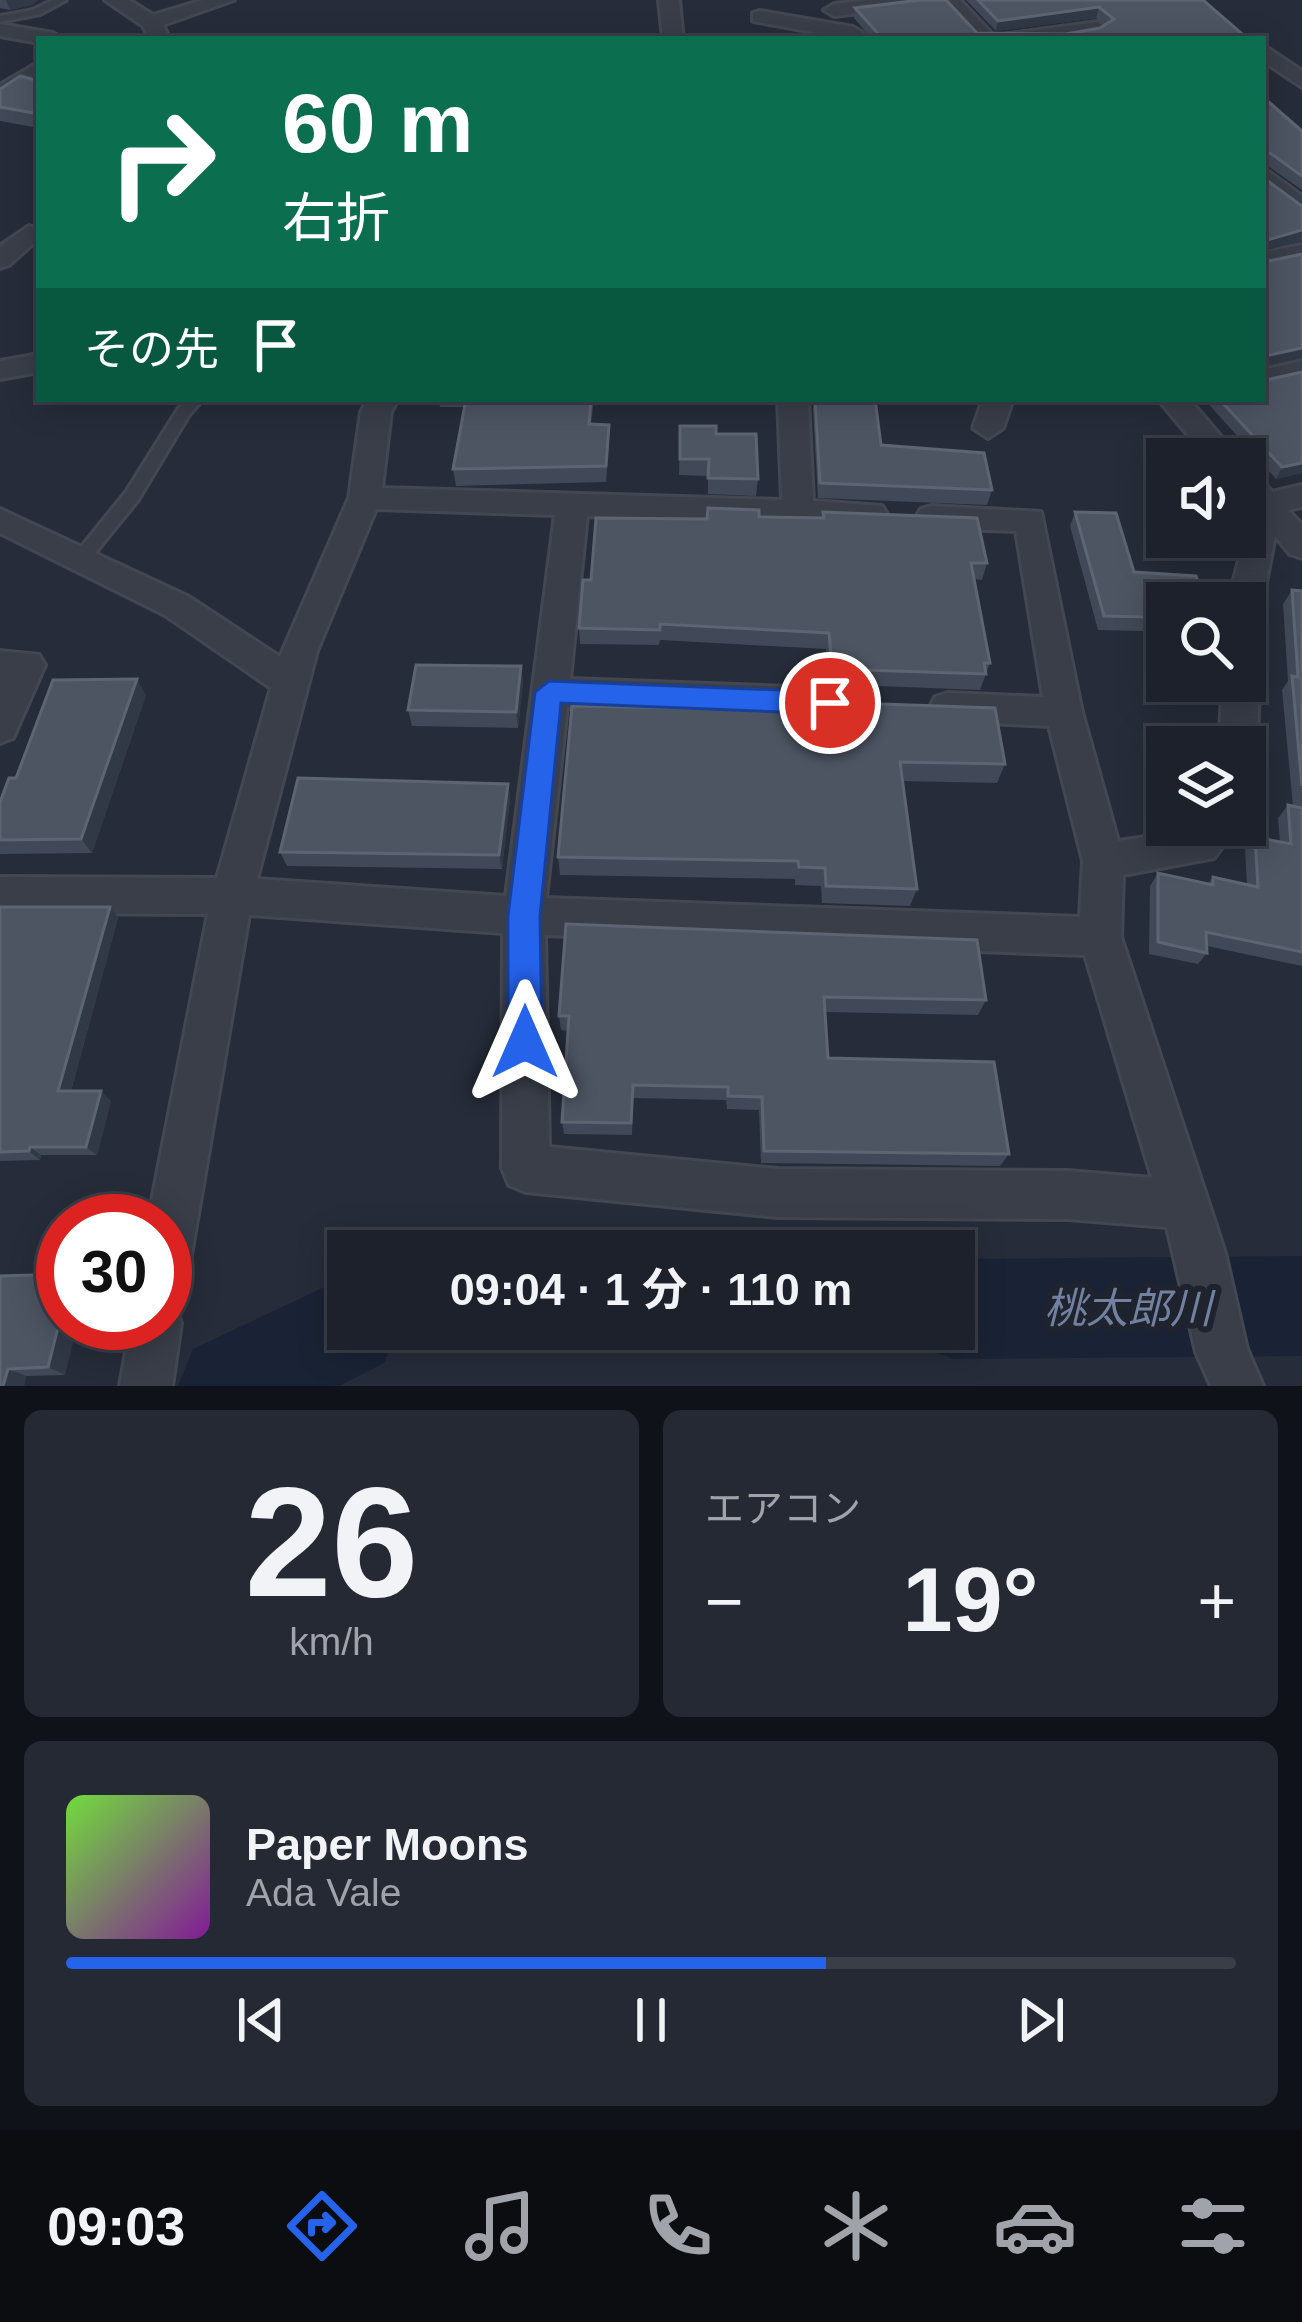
<!DOCTYPE html>
<html lang="ja">
<meta charset="utf-8">
<style>
:root{--surface:#1c212b;--page:#252933;--text:#f1f3f6;--muted:#a0a3a9;--line:#3a3e47;--accent:#2563eb}
body{margin:0;font-family:Arial,"Noto Sans JP",sans-serif;background:var(--page);color:var(--text);height:100vh;display:flex;flex-direction:column;font-size:45px;white-space:nowrap}
*{box-sizing:border-box;margin:0}
p{font-size:39px;color:var(--muted)}
.icon{flex:none;width:66px;height:66px;fill:none;stroke:currentColor;stroke-width:2;stroke-linecap:round;stroke-linejoin:round}
.map{position:relative;height:1386px;overflow:hidden}
.drawer{display:flex;flex-direction:column;gap:24px;padding:24px;background:#0f1218;flex:1}
.drawer>*{flex:none}
.banner{position:absolute;left:36px;top:36px;width:1230px;height:366px;border-radius:0px;box-shadow:0 6px 30px #0003,0 0 0 3px var(--line);background:#0b6e4f;color:#fff;overflow:hidden}
.buttons{position:absolute;left:1146px;top:438px;display:grid;gap:24px}
.buttons a{display:grid;place-items:center;width:120px;height:120px;border-radius:0px;background:var(--surface);box-shadow:0 6px 30px #0003,0 0 0 3px var(--line);font-size:60px}
.speed{position:absolute;left:36px;top:1194px;display:flex;gap:24px;font-size:60px;font-weight:700;text-align:center}
.speed>*{display:grid;place-content:center;width:156px;height:156px;border-radius:50%;background:var(--surface);box-shadow:0 6px 30px #0003,0 0 0 3px var(--line);line-height:1}
.speed .limit{border:18px solid #d22;background:#fff;color:#111}
.pin{position:absolute;display:grid;place-items:center;width:102px;height:102px;color:#fff;margin:-51px;border:6px solid #fff;border-radius:50%;box-shadow:0 3px 12px #0007}
.me{position:absolute;width:132px;margin:-66px;rotate:0deg;stroke-linejoin:round;filter:drop-shadow(0 0 9px #0008)}
.turn{display:flex;align-items:center;gap:42px;height:252px;padding:0 48px;font-size:54px}
.turn .icon{width:156px;height:156px;stroke-width:2.5}
.turn b{display:block;font-size:84px;line-height:102px}
.then{display:flex;align-items:center;height:114px;padding:0 48px;background:#0003;gap:24px;font-size:45px}
.big{font-size:90px;font-weight:700;line-height:1.1}
.drawer .card{flex:1;display:flex;flex-direction:column;justify-content:center;gap:18px;min-width:0;padding:0 42px;border-radius:18px;background:var(--page)}
.drawer .dial{align-items:center;gap:0}
.dial b{font-size:156px;line-height:1}
.song{display:flex;align-items:center;gap:36px}
.cover{width:144px;height:144px;border-radius:18px;background:linear-gradient(135deg,hsl(100 70% 55%),hsl(290 70% 35%))}
.played{height:12px;border-radius:6px;background:linear-gradient(90deg,var(--accent) 65%,var(--line) 65%)}
.keys{display:flex;justify-content:space-around;direction:ltr}
.heat{display:flex;justify-content:space-between;align-items:center;font-size:66px;direction:ltr}
.drawer .tiles{flex:1;display:grid;gap:24px;grid-template-columns:1fr 1fr}
.card:last-child{grid-column:span 2}
.trip{position:absolute;left:327px;top:1230px;width:648px;height:120px;border-radius:0px;background:var(--surface);box-shadow:0 6px 30px #0003,0 0 0 3px var(--line);font-weight:700;line-height:120px;text-align:center}
.dock{display:flex;height:192px;justify-content:space-around;align-items:center;background:#0b0d11;color:var(--muted)}
.dock .icon{width:84px;height:84px}
.dock .active{color:var(--accent)}
.dock b{font-size:54px;color:var(--text)}
.map>svg:first-child{display:block}
</style>
<div class="map">
<svg width="1302" height="1386" viewBox="0 0 1302 1386">
<rect width="100%" height="100%" fill="#262c39"/>
<g fill="none" stroke-linecap="round" stroke-linejoin="round">
<!-- river -->
<g fill="#1a2335" fill-rule="evenodd">
<path d="M1302,1256V1356L954,1359L918,1345L912,1329H954V1259Z"/>
<path d="M348,1276V1329H398L384,1363L339,1386H178L193,1349Z"/>
</g>
<defs>
<g id="lane">
<path d="M53,0H66L40,14L0,22V16L33,10Z"/>
<path d="M188,399H203L189,415L138,500L86,564H74L72,560L74,556L126,492L178,409Z"/>
</g>
<g id="street">
<path d="M105,0H129L153,15L203,0H234L163,25L170,39H150L143,26Z"/>
<path d="M659,0H679L683,39H663Z"/>
<path d="M868,0H928L918,6L834,16L824,10L834,4Z"/>
<path d="M939,0H960L994,36L1097,22L1107,28C1082,47 1008,39 975,39Z"/>
<path d="M760,11L853,27L863,33L852,39L753,21V13Z"/>
<path d="M0,24L53,33L63,39H39V43L0,36Z"/>
<path d="M1263,45L1302,71V87L1263,61Z"/>
<path d="M39,62V78L0,102V85Z"/>
<path d="M1263,168L1302,196V216L1263,187Z"/>
<path d="M29,226L38,229V239L9,265L0,268V246Z"/>
<path d="M1302,245V261L1263,268V252Z"/>
<path d="M39,354V372L0,379V361Z"/>
<path d="M1302,361V379L1263,388V370Z"/>
<path d="M368,399H398L391,412L382,488L782,500L778,399H808L813,501L882,506L887,514L882,522L871,525L587,516L570,679L845,689L858,693L863,703L858,713L845,717L567,707L546,898L1080,917L1083,861L1049,726L948,721L935,717L930,707L935,697L948,693L1043,697L1016,531L932,528L921,525L916,517L921,509L932,506L1041,512L1082,712L1118,841L1189,831L1194,825H1238L1214,858L1123,875L1121,937L1225,1253L1247,1349L1263,1386H1211L1196,1352L1167,1227L1068,1219L778,1217L526,1192L509,1185L502,1168L503,933L249,915L190,1261L182,1278L165,1286V1221H148L208,914L0,913V877L217,878L271,688L165,615L0,533V509L189,597L280,657L349,498L361,412ZM376,509L555,515L506,896L257,879L317,651ZM545,935L1085,955L1152,1178L1068,1171L778,1169L549,1147Z"/>
<path d="M983,399H1013L1003,428L988,438L973,428Z"/>
<path d="M1158,399H1189L1240,459H1208Z"/>
<path d="M1245,471L1256,475L1272,492L1302,485V507L1288,510L1302,525V558L1290,554L1275,536L1262,603L1257,612L1245,616V603H1228L1245,537L1249,506Z"/>
<path d="M0,651L39,655L45,665L13,738L0,743Z"/>
<path d="M1245,668L1254,671L1259,681L1257,747L1245,760V747H1219L1223,681H1245Z"/>
<path d="M165,1301L174,1305L181,1323L172,1386H120L131,1323H165Z"/>
</g>
</defs>
<!-- lane casing -->
<use href="#lane" stroke="#424752" stroke-width="6"/>
<!-- street casing -->
<use href="#street" stroke="#424752" stroke-width="6"/>
<!-- lane -->
<use href="#lane" fill="#393e49" fill-rule="evenodd"/>
<!-- street -->
<use href="#street" fill="#393e49" fill-rule="evenodd"/>
</g>
<!-- wall -->
<g fill="#414857">
<path d="M0,0H38L32,5L10,10L0,8Z"/>
<path d="M966,0H1203L1248,39H872L854,18L855,8L977,33L1066,34L1100,28L1105,25L1096,18L996,31Z"/>
<path d="M39,81V128L0,121V89Z"/>
<path d="M1263,97L1302,131V190L1265,164V179L1302,206V241L1264,251V257L1269,261L1302,254V358L1265,366L1266,380L1302,473L1276,479L1204,399H1263Z"/>
<path d="M438,399H594L591,424L609,441L606,482L456,486L453,469L465,407H440Z"/>
<path d="M814,399H875L881,445L992,490L987,505L818,498L813,409Z"/>
<path d="M680,426L716,434L758,479L756,496L708,494V476L679,475Z"/>
<path d="M823,512L987,563L982,580L974,579L990,663L980,690L829,684L826,649L660,640L659,645L580,644L579,628L591,580L707,519L759,517L822,518Z"/>
<path d="M1075,512L1134,572L1167,603V620H1149L1143,631L1098,630L1070,526Z"/>
<path d="M1292,590L1302,591V966L1207,946V953L1198,964L1149,954L1150,886L1158,873L1208,884L1213,877L1247,884L1245,850L1255,837L1280,842L1278,818L1288,805L1293,806L1282,690L1288,681L1283,604Z"/>
<path d="M521,666L523,682L518,728L412,726L408,710Z"/>
<path d="M146,695L92,853L0,854V802L16,778Z"/>
<path d="M796,701L1005,764L997,783L902,781L917,889L910,906L822,903L821,886L795,885V879L560,875L558,857L795,710Z"/>
<path d="M508,784L510,799L502,869L287,866L280,852Z"/>
<path d="M0,907H110L118,918L71,1091L111,1101L97,1155H41L40,1160L0,1161Z"/>
<path d="M566,924L986,1000L978,1015L825,1012L828,1058L1009,1154L1000,1166L761,1163L759,1110L727,1109L726,1100L633,1098L632,1135L564,1134L562,1122L568,1031L561,1030L559,1016Z"/>
<path d="M0,1276L65,1375L26,1376L24,1386H0Z"/>
</g>
<!-- shaded-wall -->
<g fill="#313846">
<path d="M6,0H38L32,5L10,10Z"/>
<path d="M1099,7L1096,18L996,31L998,21Z"/>
<path d="M1302,230L1301,241L1263,251L1264,241Z"/>
<path d="M1302,348V358L1263,366L1265,356Z"/>
<path d="M1302,463V473L1276,479L1282,467Z"/>
<path d="M521,666L523,682L518,728L516,712Z"/>
<path d="M137,679L146,695L92,853L81,839Z"/>
<path d="M508,784L510,799L502,869L499,855Z"/>
<path d="M110,907L118,918L68,1101L58,1091Z"/>
<path d="M101,1091L111,1101L97,1155L86,1147Z"/>
<path d="M30,1147L41,1155L40,1160L29,1151Z"/>
<path d="M63,1308V1323H78L65,1375L48,1367Z"/>
<path d="M8,1369L26,1376L24,1386H3Z"/>
</g>
<!-- building -->
<g fill="#4d5563" stroke="#5d6472" stroke-width="3">
<path d="M920,0H946L977,33L1066,34L1100,28L1114,19L1099,7L998,21L978,0H1203L1248,39H883L855,8Z"/>
<path d="M20,76L39,81V114L0,107V89Z"/>
<path d="M1263,97L1302,131V176L1270,153L1264,154L1265,179L1302,206V230L1264,241V257L1269,261L1302,254V348L1265,356L1266,380L1302,372V463L1282,467L1219,399H1263Z"/>
<path d="M466,399H591L589,424L609,425L606,466L453,469Z"/>
<path d="M815,399H875L881,445L984,453L992,490L820,483Z"/>
<path d="M680,426H716V434H756L758,479L708,478L709,459H680Z"/>
<path d="M708,508L759,510V517L824,518L823,512L977,518L987,563H971L990,663H984L986,674L832,669L829,633L660,624V630L579,628L583,580H591L596,518L707,519Z"/>
<path d="M1075,512L1116,513L1134,572L1196,576L1205,603H1167V606H1146L1150,617L1104,616Z"/>
<path d="M1292,590L1302,591V786L1292,676L1298,677Z"/>
<path d="M416,665L521,666L516,712L408,710Z"/>
<path d="M137,679L81,839L0,840V802L9,778H16L53,680Z"/>
<path d="M796,701L995,708L1005,764L900,762L917,889L826,886L825,868L799,867L798,861L558,857L572,706L797,710Z"/>
<path d="M298,778L508,784L499,855L280,852Z"/>
<path d="M1288,805L1302,808V952L1206,932L1207,953L1158,942V873L1213,885V877L1258,887L1255,837L1291,844Z"/>
<path d="M0,907H110L58,1091H101L86,1147H30L29,1151L0,1152Z"/>
<path d="M566,924L977,940L986,1000L824,997L828,1058L994,1062L1009,1154L764,1151L762,1097L728,1096V1087L633,1085L631,1123L562,1122L569,1016H559Z"/>
<path d="M63,1274V1308L48,1367L8,1369L3,1386H0V1276Z"/>
</g>
<!-- route -->
<path fill="#2563eb" stroke="#184099" stroke-width="3" d="M549,681L830,692L844,703L830,714L561,703L540,916L542,1042L537,1053L525,1058L513,1053L508,1042V916L535,692Z"/>
<g text-anchor="middle" stroke-width="12" stroke-linejoin="round" paint-order="stroke">
<!-- near-water labels -->
<g font-size="42" font-style="italic" fill="#72819f" stroke="#1e232e">
<text x="1128" y="1323">桃太郎川</text>
</g>
</g>
</svg>
<div class="buttons">
<a><svg class="icon" aria-label="sound" viewBox="0 0 24 24"><path d="M4 9h4l5-4v14l-5-4H4zM17 9q2 3 0 6"/></svg></a>
<a><svg class="icon" aria-label="search" viewBox="0 0 24 24"><circle cx="10" cy="10" r="6"/><path d="M15 15l6 6"/></svg></a>
<a><svg class="icon" aria-label="layers" viewBox="0 0 24 24"><path d="M12 4l9 5-9 5-9-5zM3 14l9 5 9-5"/></svg></a>
</div>
<div class="speed"><div class="limit">30</div></div>
<div class="pin" style="left:830px;top:703px;background:#d93025"><svg class="icon" aria-label="arrive" viewBox="0 0 24 24"><path d="M6 21V4h12l-3 4 3 4H6"/></svg></div>
<svg class="me" style="left:525px;top:1042px" viewBox="-20 -20 40 40"><path d="M0-17L14 15 0 8-14 15z" fill="#2563eb" stroke="#fff" stroke-width="4"/></svg>
<div class="trip">09:04 · 1 分 · 110 m</div>
<div class="banner">
<div class="turn"><svg class="icon" aria-label="right" viewBox="0 0 24 24"><path d="M7 20v-9h11M14 6l5 5-5 5"/></svg><div><b>60 m</b>右折</div></div>
<div class="then">その先<svg class="icon" aria-label="arrive" viewBox="0 0 24 24"><path d="M6 21V4h12l-3 4 3 4H6"/></svg></div>
</div>
</div>
<section class="drawer">
<div class="tiles">
<div class="card dial"><b>26</b><p>km/h</p></div>
<div class="card"><p>エアコン</p>
<div class="heat"><a>−</a><b class="big">19°</b><a>+</a></div>
</div>
<div class="card">
<div class="song"><i class="cover"></i><div><b>Paper Moons</b><p>Ada Vale</p></div></div>
<div class="played"></div>
<div class="keys"><svg class="icon" aria-label="previous" viewBox="0 0 24 24"><path d="M18 5L8 12l10 7zM5 5v14"/></svg><svg class="icon" aria-label="pause" viewBox="0 0 24 24"><path d="M8 5v14M16 5v14"/></svg><svg class="icon" aria-label="next" viewBox="0 0 24 24"><path d="M6 5l10 7-10 7zM19 5v14"/></svg></div>
</div>
</div>
</section>
<nav class="dock">
<b>09:03</b>
<svg class="icon active" aria-label="directions" viewBox="0 0 24 24"><path d="M12 3l9 9-9 9-9-9zM9 14v-3h6M13 9l2 2-2 2"/></svg>
<svg class="icon" aria-label="music" viewBox="0 0 24 24"><path d="M9 18V5l10-2v13"/><circle cx="6" cy="18" r="3"/><circle cx="16" cy="16" r="3"/></svg>
<svg class="icon" aria-label="phone" viewBox="0 0 24 24"><path d="M5 4h4l2 5-3 2q2 4 5 5l2-3 5 2v4C11 20 4 13 5 4z"/></svg>
<svg class="icon" aria-label="climate" viewBox="0 0 24 24"><path d="M12 3v18M4 7l16 10M4 17L20 7"/></svg>
<svg class="icon" aria-label="car" viewBox="0 0 24 24"><path d="M5 17H2v-5l4-1 3-4h7l3 4 3 1v5h-3M9 17h6M6 11h13"/><circle cx="7" cy="17" r="2"/><circle cx="17" cy="17" r="2"/></svg>
<svg class="icon" aria-label="filters" viewBox="0 0 24 24"><path d="M4 7h16M4 17h16"/><circle cx="9" cy="7" r="2"/><circle cx="15" cy="17" r="2"/></svg>
</nav>
